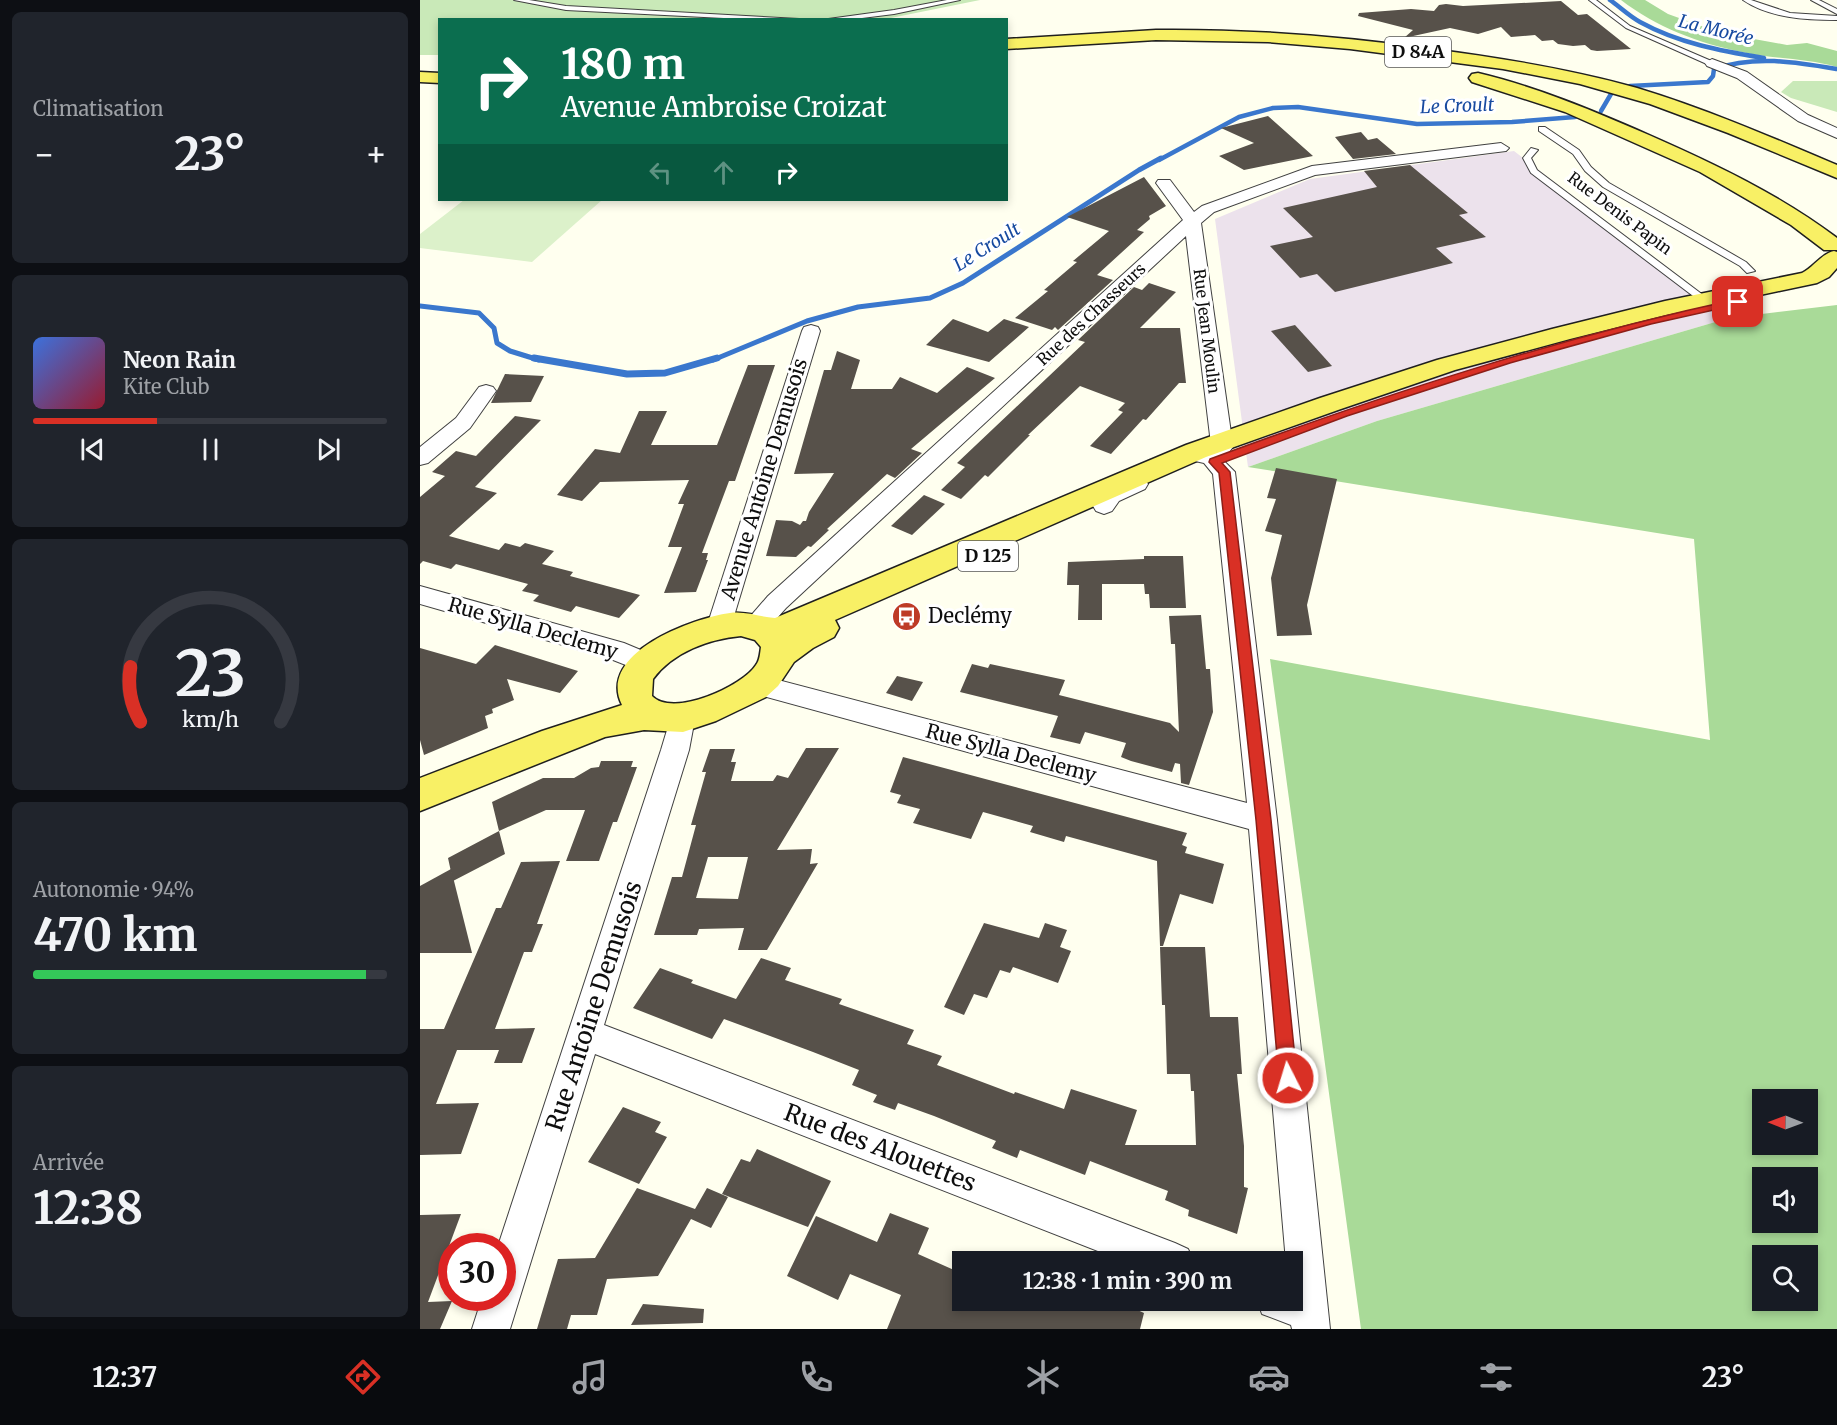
<!DOCTYPE html>
<html lang="fr">
<meta charset="utf-8">
<style>
:root{--surface:#171b24;--page:#20242c;--text:#f1f3f6;--muted:#9ea1a6;--line:#363941;--accent:#d93025}
body{margin:0;font-family:Merriweather,serif;background:var(--page);color:var(--text);height:100vh;display:flex;flex-direction:column;font-size:22px;white-space:nowrap}
*{box-sizing:border-box;margin:0}
p{font-size:20px;color:var(--muted)}
.icon{flex:none;width:33px;height:33px;fill:none;stroke:currentColor;stroke-width:2;stroke-linecap:round;stroke-linejoin:round}
.map{position:relative;flex:1;overflow:hidden}
.details{display:flex;flex-direction:column;gap:12px;padding:12px;background:#0d0f14;width:420px}
.details>*{flex:none}
.hud{position:absolute;left:18px;top:18px;width:570px;height:183px;border-radius:0px;box-shadow:0 3px 9px #0003;background:#0b6e4f;color:#fff;overflow:hidden}
.needle{width:39px;rotate:271deg}
.buttons{position:absolute;left:1332px;top:1089px;display:grid;gap:12px}
.buttons a{display:grid;place-items:center;width:66px;height:66px;border-radius:0px;background:var(--surface);box-shadow:0 3px 9px #0003;font-size:30px}
.speed{position:absolute;left:18px;top:1233px;display:flex;gap:12px;font-size:30px;font-weight:700;text-align:center}
.speed>*{display:grid;place-content:center;width:78px;height:78px;border-radius:50%;background:var(--surface);box-shadow:0 3px 9px #0003;line-height:1}
.speed .limit{border:9px solid #d22;background:#fff;color:#111}
.pin{position:absolute;display:grid;place-items:center;width:51px;height:51px;color:#fff;margin:-26px;border-radius:12px;box-shadow:0 3px 9px #0006}
.me{position:absolute;width:66px;margin:-33px;rotate:355deg;stroke-linejoin:round;filter:drop-shadow(0 0 4px #0008)}
.turn{display:flex;align-items:center;gap:21px;height:126px;padding:0 24px;font-size:27px}
.turn .icon{width:78px;height:78px;stroke-width:2.5}
.turn b{display:block;font-size:42px;line-height:51px}
.lanes{display:flex;align-items:center;height:57px;padding:0 24px;background:#0003;justify-content:center;gap:30px;direction:ltr}
.lanes .off{opacity:.35}
.big{font-size:45px;font-weight:700;line-height:1.1}
.details .tile{flex:1;display:flex;flex-direction:column;justify-content:center;gap:9px;min-width:0;padding:0 21px;border-radius:9px;background:var(--page)}
.details .dial{align-items:center;gap:0}
.dial svg{height:156px;overflow:visible;fill:none;stroke:var(--line);stroke-width:7;stroke-linecap:round;text-anchor:middle}
.dial text{fill:var(--text);stroke:none}
.song{display:flex;align-items:center;gap:18px}
.cover{width:72px;height:72px;border-radius:9px;background:linear-gradient(135deg,hsl(220 70% 55%),hsl(350 70% 35%))}
.played{height:6px;border-radius:3px;background:linear-gradient(90deg,var(--accent) 35%,var(--line) 35%)}
.keys{display:flex;justify-content:space-around;direction:ltr}
.heat{display:flex;justify-content:space-between;align-items:center;font-size:33px;direction:ltr}
.charge{height:9px;border-radius:4px;background:linear-gradient(90deg,#34c759 94%,var(--line) 0)}
.trip{position:absolute;left:532px;top:1251px;width:351px;height:60px;border-radius:0px;background:var(--surface);box-shadow:0 3px 9px #0003;font-weight:700;line-height:60px;text-align:center}
.tabs{display:flex;height:96px;justify-content:space-around;align-items:center;background:#090b0e;color:var(--muted)}
.tabs .icon{width:42px;height:42px}
.tabs .on{color:var(--accent)}
.tabs b{font-size:27px;color:var(--text)}
main{display:flex;flex:1;min-height:0}
.map>svg:first-child{display:block}
</style>
<main>
<section class="details">
<div class="tile"><p>Climatisation</p>
<div class="heat"><a>−</a><b class="big">23°</b><a>+</a></div>
</div>
<div class="tile">
<div class="song"><i class="cover"></i><div><b>Neon Rain</b><p>Kite Club</p></div></div>
<div class="played"></div>
<div class="keys"><svg class="icon" aria-label="previous" viewBox="0 0 24 24"><path d="M18 5L8 12l10 7zM5 5v14"/></svg><svg class="icon" aria-label="pause" viewBox="0 0 24 24"><path d="M8 5v14M16 5v14"/></svg><svg class="icon" aria-label="next" viewBox="0 0 24 24"><path d="M6 5l10 7-10 7zM19 5v14"/></svg></div>
</div>
<div class="tile dial"><svg viewBox="0 0 100 80">
<path d="M14 69A42 42 0 1 1 86 69"/>
<path d="M14 69A42 42 0 0 1 9 41" stroke="#d93025"/>
<text x="50" y="56" font-size="32" font-weight="700">23</text>
<text x="50" y="72" font-size="11">km/h</text>
</svg></div>
<div class="tile"><p>Autonomie · 94%</p><b class="big">470 km</b><div class="charge"></div></div>
<div class="tile"><p>Arrivée</p><b class="big">12:38</b></div>
</section>
<div class="map">
<svg width="1417" height="1329" viewBox="0 0 1417 1329">
<rect width="100%" height="100%" fill="#ffffef"/>
<!-- industrial -->
<path fill="#ece2ec" d="M1094,151L1309,318L957,421L828,467L795,219L890,179Z"/>
<!-- green -->
<g fill="#c9e9b8">
<path d="M0,0H560L461,20H20L19,55H0Z"/>
<path d="M1373,81H1417V112L1371,98L1361,92Z"/>
</g>
<!-- forest -->
<g fill="#a9da98" fill-rule="evenodd">
<path d="M1201,0H1225L1248,14L1284,27L1323,37L1367,45L1387,43L1417,51V67C1386,58 1353,59 1322,52C1278,43 1236,27 1201,0Z"/>
<path d="M1417,305V1329H941L850,659L1290,740L1274,539L828,467L957,421L1309,318ZM1342,1100H1388V1144H1342ZM1342,1178H1388V1222H1342ZM1342,1256H1388V1300H1342Z"/>
</g>
<!-- pitch -->
<path fill="#dcf1ca" d="M44,200H182L112,262L0,248V234Z"/>
<g fill="none" stroke-linecap="round" stroke-linejoin="round">
<!-- stream-far2 -->
<g stroke="#3a77cd" stroke-width="4.5">
<path d="M1190,0C1200,7 1209,16 1220,22C1258,43 1301,51 1344,58"/>
<path d="M1210,86L1288,82L1293,76L1294,69C1335,55 1375,62 1417,69"/>
<path d="M1181,111L1191,94"/>
<path d="M739,160L819,117L853,108L878,107L997,124L1092,122L1155,117"/>
</g>
<!-- stream-far1 -->
<g stroke="#3a77cd" stroke-width="5">
<path d="M0,306L59,313L74,328L77,343L90,351L119,360"/>
<path d="M293,360L387,321L438,307L510,298L543,283L719,170L741,158"/>
</g>
<!-- stream -->
<path stroke="#3a77cd" stroke-width="7" d="M114,358L207,374L245,373L297,358"/>
</g>
<!-- building -->
<g fill="#57514a" fill-rule="evenodd">
<path d="M1141,1L1158,15L1167,14L1211,49L1177,51L1171,50L1165,45L1153,46L1138,44L1133,40L1122,41L1115,35L1091,37L1081,27L1058,34L1030,28L984,38L993,30L938,16L939,13L991,9L1014,11L1019,5L1026,4L1043,6Z"/>
<path d="M848,116L893,156L824,170L799,156L834,143L801,128Z"/>
<path d="M941,132L948,140L957,138L976,154L933,159L915,137Z"/>
<path d="M990,165L1048,213L1039,215L1066,237L1016,248L1033,263L915,292L897,274L880,278L850,246L893,237L863,208L957,187L944,171Z"/>
<path d="M724,177L746,206L729,216L730,219L717,230L724,232L677,275L693,280L638,330L635,327L632,330L595,318L628,291L624,290L657,262L653,261L689,231L647,217Z"/>
<path d="M729,283L756,292L720,328H760L766,383H759L726,420L723,419L691,454L670,446L703,412L698,410L705,403L660,386L608,435H610L568,477L565,475L541,499L521,490L545,467L537,463L665,342L658,340L714,287L722,290Z"/>
<path d="M533,319L568,332L584,319L609,327L569,362L506,345Z"/>
<path d="M875,325L912,366L888,372L851,331Z"/>
<path d="M417,351L440,360L431,389H472L480,377L517,393L547,367L575,378L491,449L502,453L475,478L467,474L407,529L409,530L391,547L388,546L376,557L346,556L356,520L372,521L380,525L383,521H386L389,512L414,473L374,474L404,370H411Z"/>
<path d="M328,365H355L315,481H309L282,553H288L286,560H288L276,592L244,593L262,547H248L264,504H258L269,480L180,482L162,501L137,495L175,449L200,453L219,411H247L231,445H297Z"/>
<path d="M85,374L124,376L111,402L71,403Z"/>
<path d="M95,416L121,420L55,487L77,493L29,536L79,550L85,543L100,547L105,543L134,551L122,564L153,572L150,576L220,595L199,618L156,606L151,612L113,601L119,595L102,591L108,584L36,564L31,569L3,561L0,564V497L25,476L12,472L36,451L56,456Z"/>
<path d="M856,468L917,479L887,605L892,635L857,636L851,578L862,535L845,531L856,499L847,498Z"/>
<path d="M504,495L525,504L492,535L471,526Z"/>
<path d="M724,556H763L766,608H730L729,594H725L724,584H682V620H658L659,585H647L648,562L724,559Z"/>
<path d="M781,615L786,669H790L793,712L769,785L761,783L760,764L755,763L752,772L711,761L701,757L706,743L665,732L660,744L630,737L638,716L540,692L552,664L568,668L570,664L645,680L639,695L750,723L759,732L755,644H751L749,616Z"/>
<path d="M75,645L158,671L140,693L87,679L94,700L72,709L73,713L65,716L68,728L4,755L0,740V648L56,664Z"/>
<path d="M477,676L503,682L492,701L466,693Z"/>
<path d="M386,748H419L357,850L392,849L390,864L398,863L347,950H318L324,928L279,929L277,935H234L252,877H262L276,825H271L286,772H282L290,749H315L311,762H316L311,781H353L357,775L368,778ZM288,857H328L318,899L276,898Z"/>
<path d="M483,757L767,833L762,845L767,847L765,853L804,864L793,904L760,894L743,946H740L737,861L646,836L644,842L610,832L613,826L563,812L551,839L493,823L500,809L477,803L481,795L470,792Z"/>
<path d="M181,761H213L211,767H217L197,822H193L179,861H146L165,810H126L79,831L85,854L33,881L28,858L79,831L72,802L123,778H154L171,768L179,767Z"/>
<path d="M140,861L117,924H123L112,952H104L75,1029L115,1028L102,1063H74L79,1050H37L16,1104L59,1103L41,1154L0,1155V1029H24L76,908H81L101,862Z"/>
<path d="M31,869L52,953H0V886Z"/>
<path d="M564,923L619,938L625,923L647,930L640,947L651,951L638,983L593,967L590,973L580,970L567,998L554,994L544,1015L524,1007Z"/>
<path d="M740,947H785L790,1017H818L822,1074H817L824,1146V1187L828,1188L817,1234L768,1216L769,1210L745,1200L748,1191L670,1161L665,1175L600,1150L597,1158L572,1148L576,1141L514,1116L478,1103L475,1110L453,1102L457,1095L432,1085L439,1070L393,1052L304,1019L292,1039L213,1008L240,968L273,980L271,983L316,999L341,958L371,968L365,980L422,999L419,1004L494,1030L487,1044L522,1056L517,1065L594,1094L595,1092L644,1109L651,1089L717,1110L705,1145H776L774,1091H771L770,1074H747L745,1005H742Z"/>
<path d="M203,1107L241,1122L235,1132L247,1137L219,1184L168,1162Z"/>
<path d="M337,1149L411,1181L388,1227L302,1194L321,1159L330,1162Z"/>
<path d="M217,1188L275,1209L287,1188L308,1197L291,1228L271,1219L238,1276L187,1279L177,1315H151L147,1329H117L138,1259L175,1258Z"/>
<path d="M470,1213L509,1228L498,1254L543,1274V1300H696L724,1313L720,1329H467L481,1295L430,1274L418,1300L367,1276L396,1216L457,1242Z"/>
<path d="M41,1214L8,1302L32,1301L20,1329H0V1215Z"/>
<path d="M223,1304L284,1309L283,1323L211,1325Z"/>
</g>
<g fill="none" stroke-linecap="round" stroke-linejoin="round">
<defs>
<g id="lane">
<path d="M94,0H109L146,6L398,20H343L146,10Z"/>
<path d="M527,0H540L474,14L426,20H401L474,10Z"/>
<path d="M1169,0H1176L1210,26L1296,63L1289,65L1206,28Z"/>
<path d="M1323,0H1331L1370,13L1417,16V20C1386,20 1349,18 1323,0Z"/>
<path d="M1391,0H1399L1417,9V14Z"/>
<path d="M1119,127H1125L1159,150L1171,167L1189,183L1326,262L1335,271L1327,273L1320,266L1183,187L1165,171L1153,154L1119,131Z"/>
<path d="M1111,148L1118,150L1111,158L1117,170L1287,298V302H1281L1111,173L1103,158Z"/>
</g>
<g id="street">
<path d="M1292,59L1327,72L1388,115L1417,128V138L1378,121L1317,78L1287,66L1285,63Z"/>
<path d="M1081,143L1089,148L1086,151L895,175L794,212L781,223L813,447L809,452L800,457L815,472L857,820L910,1329H872L871,1325L842,1314L837,1300H873V1262H866L829,829L339,695L330,692L326,685L330,678L339,675L827,803L793,474L784,463L775,461L772,456L775,451L791,444L766,236L366,608C354,621 344,638 325,633L322,626L348,596L763,220L736,183L738,180H750L774,212L782,206L892,166Z"/>
<path d="M391,325L398,327L400,331L311,626L308,633L299,635L290,633L287,626L382,331L384,327Z"/>
<path d="M66,385L73,387L76,391L50,428L8,463L0,465V447L36,418L59,387Z"/>
<path d="M717,477L725,479L728,484L725,489L699,501L692,511L684,514L676,511L673,506L683,491Z"/>
<path d="M0,586L204,643L235,656L239,663L235,670L226,673L188,658L0,604Z"/>
<path d="M262,707L271,710L275,718L269,750L184,1025L755,1243L768,1249L774,1262H706L175,1054L90,1329H52L62,1298H82V1246H78L241,750L253,710Z"/>
</g>
<g id="primary">
<path d="M736,30C829,29 920,36 1012,49C1081,58 1150,69 1217,88C1286,109 1351,137 1417,165V178L1308,133L1230,104L1160,84L1083,69L930,49L848,42L736,40L586,49V39Z"/>
<path d="M0,72L20,73V83L0,82Z"/>
<path d="M1058,73C1117,87 1174,111 1229,135C1295,164 1360,195 1417,238V250H1404L1371,225L1280,172L1145,112L1052,82L1049,78L1052,74Z"/>
<path d="M1414,251L1417,252V268L1409,277L1397,283L1246,315L1150,339L1035,370L918,410L786,457L415,620L419,628L414,637L393,648L374,662L358,686L346,697L296,721L263,732L224,730L185,737L0,811V778L122,731L202,705C176,653 273,618 310,613C325,611 340,617 355,618L766,445L900,398L1017,360L1132,329L1245,301L1382,273C1394,267 1401,254 1414,251ZM321,636L335,640L341,647C340,653 340,660 336,665C323,686 253,718 232,696L233,679C253,652 289,639 321,636Z"/>
</g>
</defs>
<!-- lane casing -->
<use href="#lane" stroke="#414141" stroke-width="2"/>
<!-- street casing -->
<use href="#street" stroke="#414141" stroke-width="2"/>
<!-- primary casing -->
<use href="#primary" stroke="#1f1f1f" stroke-width="3"/>
<!-- lane -->
<use href="#lane" fill="#fff" fill-rule="evenodd"/>
<!-- street -->
<use href="#street" fill="#fff" fill-rule="evenodd"/>
<!-- primary -->
<use href="#primary" fill="#f8f065" fill-rule="evenodd"/>
</g>
<!-- route -->
<path fill="#d93025" stroke="#8d1f18" stroke-width="1.5" d="M1318,299L1321,300V304L1231,324L1090,363L927,416L802,463L810,472L851,820L877,1078L874,1085L868,1087L861,1085L859,1078L836,820L799,473L789,462L790,459C963,395 1137,338 1318,299Z"/>
<!-- icons -->
<defs>
<symbol id="bus-disc" viewBox="-11 -11 22 22"><circle r="9.5" fill="#be3b26" stroke="#fff"/><path d="M-5-6H5V4H4V6H2V4H-2V6H-4V4H-5ZM-3.5-4V0h7V-4ZM-3.5 1.2v1.5H-2V1.2ZM2 1.2v1.5H3.5V1.2Z" fill="#fff"/></symbol>
</defs>
<g fill-rule="evenodd">
<use href="#bus-disc" x="470" y="600" width="33" height="33"/>
</g>
<g text-anchor="middle" stroke-width="6" stroke-linejoin="round" paint-order="stroke">
<!-- far-street labels -->
<g font-size="16" fill="#0e0e0e" stroke="#fff">
<text transform="translate(1200 213) rotate(37)" y="6">Rue Denis Papin</text>
<text transform="translate(671 314) rotate(-43)" y="6">Rue des Chasseurs</text>
<text transform="translate(787 331) rotate(83)" y="6">Rue Jean Moulin</text>
</g>
<!-- far-water labels -->
<g font-size="18" font-style="italic" fill="#174aa0" stroke="#fff">
<text transform="translate(1296 30) rotate(14)" y="6">La Morée</text>
<text transform="translate(1037 106) rotate(-2)" y="6">Le Croult</text>
<text transform="translate(567 247) rotate(-32)" y="6">Le Croult</text>
</g>
<!-- shield labels -->
<g fill="#fff" stroke="#565656" stroke-width="1.5">
<rect x="965" y="37" width="66" height="30" rx="4.5"/>
<rect x="538" y="541" width="60" height="30" rx="4.5"/>
</g>
<g font-size="18" font-weight="bold" fill="#0e0e0e">
<text x="998" y="58">D 84A</text>
<text x="568" y="562">D 125</text>
</g>
<!-- street labels -->
<g font-size="20" fill="#0e0e0e" stroke="#fff">
<text transform="translate(344 479) rotate(-73)" y="7">Avenue Antoine Demusois</text>
<text transform="translate(113 628) rotate(16)" y="7">Rue Sylla Declemy</text>
<text transform="translate(591 753) rotate(15)" y="7">Rue Sylla Declemy</text>
</g>
<!-- poi labels -->
<g font-size="20" fill="#0e0e0e" stroke="#fff" text-anchor="start">
<text x="508" y="623">Declémy</text>
</g>
<!-- near-street labels -->
<g font-size="24" fill="#0e0e0e" stroke="#fff">
<text transform="translate(174 1006) rotate(-72)" y="8">Rue Antoine Demusois</text>
<text transform="translate(460 1148) rotate(21)" y="8">Rue des Alouettes</text>
</g>
</g>
</svg>
<div class="buttons">
<a><svg class="needle" viewBox="-14 -14 28 28"><path d="M0-13l5 13h-10z" fill="#e53935"/><path d="M0 13l5-13h-10z" fill="#9ea1a6"/></svg></a>
<a><svg class="icon" aria-label="sound" viewBox="0 0 24 24"><path d="M4 9h4l5-4v14l-5-4H4zM17 9q2 3 0 6"/></svg></a>
<a><svg class="icon" aria-label="search" viewBox="0 0 24 24"><circle cx="10" cy="10" r="6"/><path d="M15 15l6 6"/></svg></a>
</div>
<div class="speed"><div class="limit">30</div></div>
<div class="pin" style="left:1318px;top:302px;background:#d93025"><svg class="icon" aria-label="arrive" viewBox="0 0 24 24"><path d="M6 21V4h12l-3 4 3 4H6"/></svg></div>
<svg class="me" style="left:868px;top:1078px" viewBox="-20 -20 40 40"><circle r="17" fill="#d93025" stroke="#fff" stroke-width="3"/><path d="M0-11L8 9 0 5-8 9z" fill="#fff"/></svg>
<div class="trip">12:38 · 1 min · 390 m</div>
<div class="hud">
<div class="turn"><svg class="icon" aria-label="right" viewBox="0 0 24 24"><path d="M7 20v-9h11M14 6l5 5-5 5"/></svg><div><b>180 m</b>Avenue Ambroise Croizat</div></div>
<div class="lanes"><svg class="icon off" aria-label="left" viewBox="0 0 24 24"><path d="M17 20v-9H6M10 6l-5 5 5 5"/></svg><svg class="icon off" aria-label="ahead" viewBox="0 0 24 24"><path d="M12 20V5M6 11l6-6 6 6"/></svg><svg class="icon" aria-label="right" viewBox="0 0 24 24"><path d="M7 20v-9h11M14 6l5 5-5 5"/></svg></div>
</div>
</div>
</main>
<nav class="tabs">
<b>12:37</b>
<svg class="icon on" aria-label="directions" viewBox="0 0 24 24"><path d="M12 3l9 9-9 9-9-9zM9 14v-3h6M13 9l2 2-2 2"/></svg>
<svg class="icon" aria-label="music" viewBox="0 0 24 24"><path d="M9 18V5l10-2v13"/><circle cx="6" cy="18" r="3"/><circle cx="16" cy="16" r="3"/></svg>
<svg class="icon" aria-label="phone" viewBox="0 0 24 24"><path d="M5 4h4l2 5-3 2q2 4 5 5l2-3 5 2v4C11 20 4 13 5 4z"/></svg>
<svg class="icon" aria-label="climate" viewBox="0 0 24 24"><path d="M12 3v18M4 7l16 10M4 17L20 7"/></svg>
<svg class="icon" aria-label="car" viewBox="0 0 24 24"><path d="M5 17H2v-5l4-1 3-4h7l3 4 3 1v5h-3M9 17h6M6 11h13"/><circle cx="7" cy="17" r="2"/><circle cx="17" cy="17" r="2"/></svg>
<svg class="icon" aria-label="filters" viewBox="0 0 24 24"><path d="M4 7h16M4 17h16"/><circle cx="9" cy="7" r="2"/><circle cx="15" cy="17" r="2"/></svg>
<b>23°</b>
</nav>
